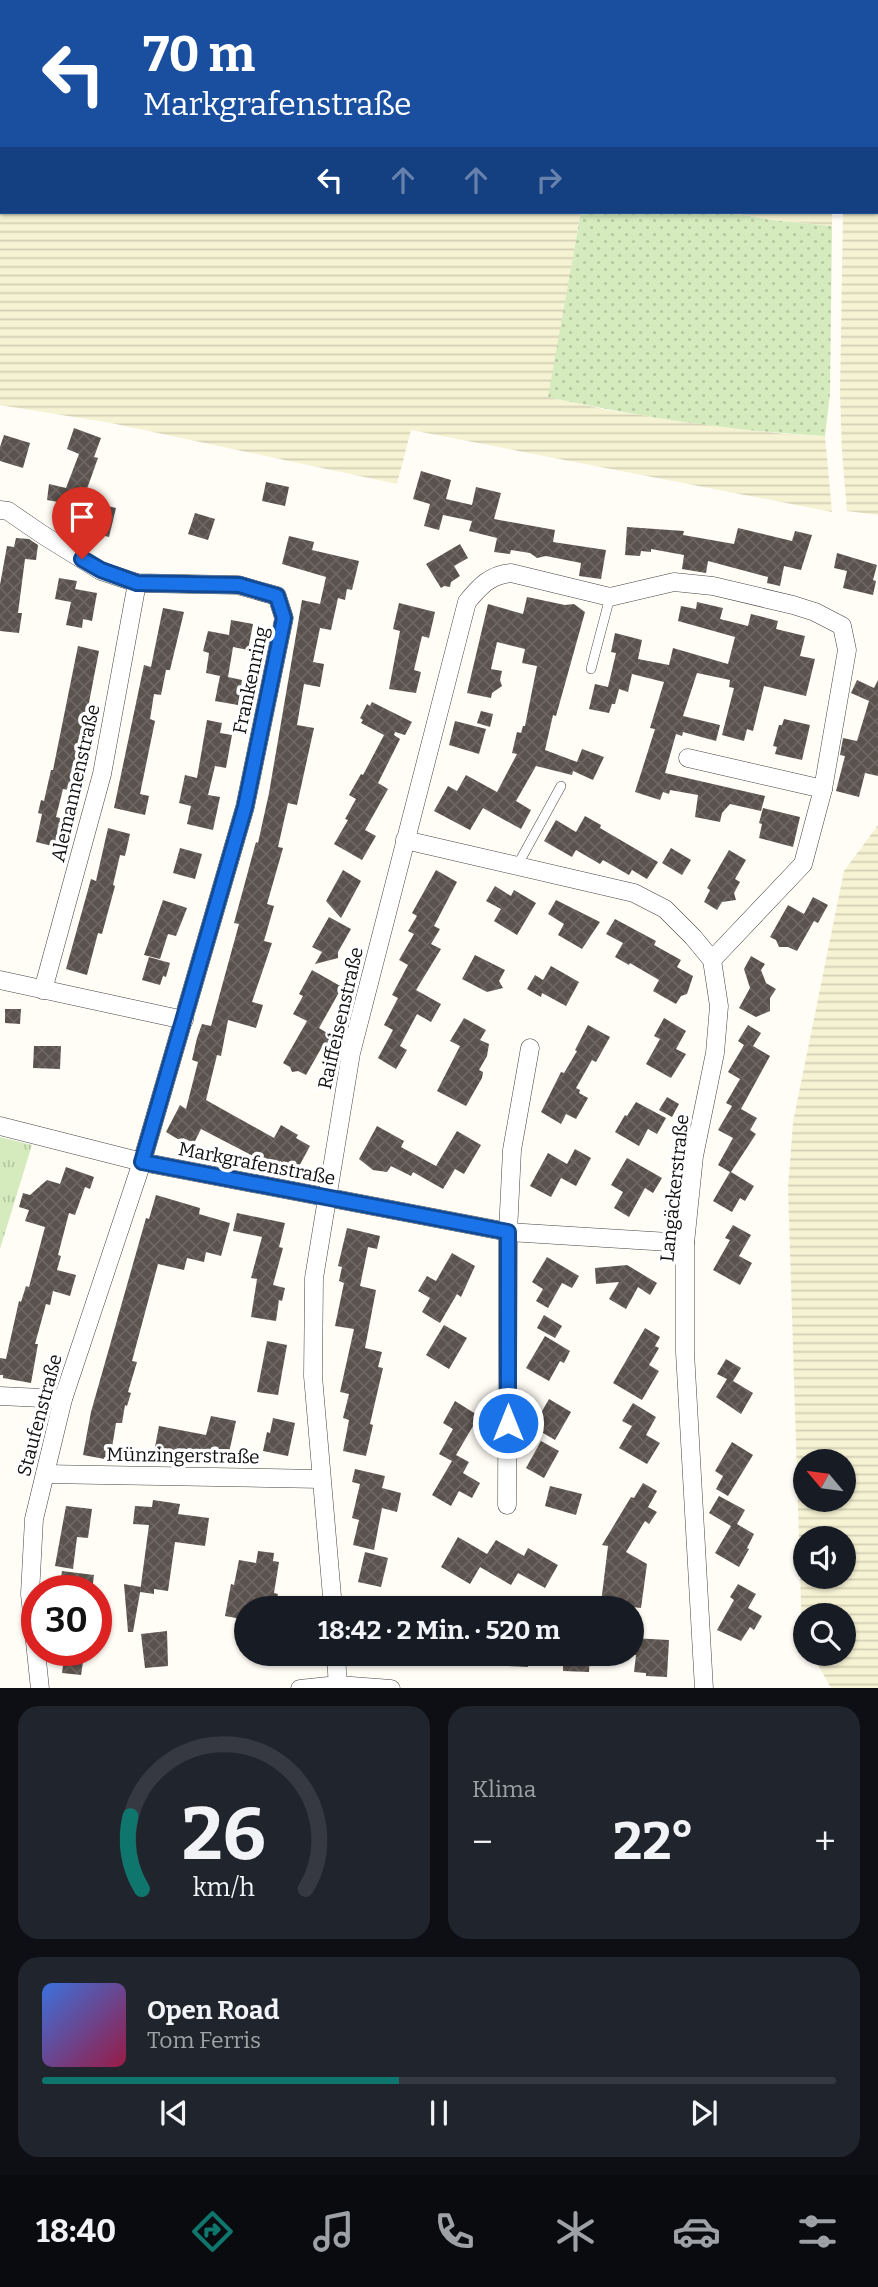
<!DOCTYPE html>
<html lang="de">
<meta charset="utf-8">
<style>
:root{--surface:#171b24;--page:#20242c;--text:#f1f3f6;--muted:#9ea1a6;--line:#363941;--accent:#0f766e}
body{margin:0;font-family:Bitter,serif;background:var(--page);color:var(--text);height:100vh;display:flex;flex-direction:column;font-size:26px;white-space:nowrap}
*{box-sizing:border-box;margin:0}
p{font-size:23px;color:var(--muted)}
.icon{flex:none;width:38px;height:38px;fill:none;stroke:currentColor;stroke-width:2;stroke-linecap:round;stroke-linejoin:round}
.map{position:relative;height:1688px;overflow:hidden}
.sheet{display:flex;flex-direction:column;gap:18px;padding:18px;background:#0d0f14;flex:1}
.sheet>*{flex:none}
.banner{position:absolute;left:0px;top:0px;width:878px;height:214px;box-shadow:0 2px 5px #0004;background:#1a4fa0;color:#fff;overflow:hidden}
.needle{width:46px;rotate:299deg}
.tools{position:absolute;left:793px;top:1449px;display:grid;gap:14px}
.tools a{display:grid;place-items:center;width:63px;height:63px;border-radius:50%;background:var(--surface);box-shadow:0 2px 5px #0004;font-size:35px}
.speed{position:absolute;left:21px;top:1575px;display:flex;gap:14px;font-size:35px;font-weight:700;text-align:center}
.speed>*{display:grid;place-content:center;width:91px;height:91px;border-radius:50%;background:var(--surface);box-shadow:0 2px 5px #0004;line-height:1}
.speed .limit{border:10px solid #d22;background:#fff;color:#111}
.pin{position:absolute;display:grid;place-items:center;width:60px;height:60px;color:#fff;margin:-72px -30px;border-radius:50% 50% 50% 0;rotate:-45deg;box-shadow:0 0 7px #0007}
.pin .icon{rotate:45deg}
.me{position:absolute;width:77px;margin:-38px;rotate:0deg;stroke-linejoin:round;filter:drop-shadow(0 0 5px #0008)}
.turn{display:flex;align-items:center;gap:24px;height:147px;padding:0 28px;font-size:32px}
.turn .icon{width:91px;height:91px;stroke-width:2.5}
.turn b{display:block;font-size:49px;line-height:60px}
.lanes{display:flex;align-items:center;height:66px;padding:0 28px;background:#0003;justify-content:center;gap:35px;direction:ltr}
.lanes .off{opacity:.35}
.big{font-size:52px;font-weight:700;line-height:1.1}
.sheet .tile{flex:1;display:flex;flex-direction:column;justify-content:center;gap:10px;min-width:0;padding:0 24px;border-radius:21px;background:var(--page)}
.sheet .dial{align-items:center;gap:0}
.dial svg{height:182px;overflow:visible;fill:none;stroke:var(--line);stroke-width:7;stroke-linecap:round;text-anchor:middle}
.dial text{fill:var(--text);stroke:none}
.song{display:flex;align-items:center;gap:21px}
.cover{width:84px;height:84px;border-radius:10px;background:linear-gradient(135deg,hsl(220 70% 55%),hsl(340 70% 35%))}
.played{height:7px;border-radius:4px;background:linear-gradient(90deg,var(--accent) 45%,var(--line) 45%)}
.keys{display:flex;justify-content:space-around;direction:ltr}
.heat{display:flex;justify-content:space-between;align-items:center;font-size:38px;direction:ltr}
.sheet .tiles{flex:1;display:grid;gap:18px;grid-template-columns:1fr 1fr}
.tile:last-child{grid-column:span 2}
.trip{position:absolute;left:234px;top:1596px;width:410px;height:70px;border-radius:35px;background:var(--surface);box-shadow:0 2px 5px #0004;font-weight:700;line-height:70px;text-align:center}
.menu{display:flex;height:112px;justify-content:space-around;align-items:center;background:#090b0e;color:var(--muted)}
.menu .icon{width:49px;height:49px}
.menu .current{color:var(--accent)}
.menu b{font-size:32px;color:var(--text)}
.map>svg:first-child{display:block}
</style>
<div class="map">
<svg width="878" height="1689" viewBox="0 0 878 1689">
<defs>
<pattern id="industrial-grid" width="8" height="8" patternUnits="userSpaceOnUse" patternTransform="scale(1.75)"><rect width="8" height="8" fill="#eee6ef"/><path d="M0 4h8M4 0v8" fill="none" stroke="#cbc4cc"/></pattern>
<pattern id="farmland-rules" width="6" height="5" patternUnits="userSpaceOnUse" patternTransform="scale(1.75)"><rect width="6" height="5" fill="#f6f3d4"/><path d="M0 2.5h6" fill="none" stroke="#d2cfb5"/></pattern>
<pattern id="grass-dots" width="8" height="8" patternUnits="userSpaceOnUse" patternTransform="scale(1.75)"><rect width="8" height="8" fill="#d5ebbd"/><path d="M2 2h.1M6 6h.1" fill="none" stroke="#b6c8a1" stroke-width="1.8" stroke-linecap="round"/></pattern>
<pattern id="park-tufts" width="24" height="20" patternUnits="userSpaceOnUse" patternTransform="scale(1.75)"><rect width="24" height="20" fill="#d5ebbd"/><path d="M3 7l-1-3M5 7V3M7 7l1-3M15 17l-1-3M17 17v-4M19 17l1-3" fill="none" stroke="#b6c8a1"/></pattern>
<pattern id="building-cross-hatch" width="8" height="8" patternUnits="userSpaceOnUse" patternTransform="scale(1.75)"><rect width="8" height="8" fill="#5a524d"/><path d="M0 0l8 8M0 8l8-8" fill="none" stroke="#6d6662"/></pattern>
</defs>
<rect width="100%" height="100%" fill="#fffdf5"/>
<!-- industrial -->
<path fill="url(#industrial-grid)" d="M0,0H262L2,2V71Z"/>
<!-- farmland -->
<g fill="url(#farmland-rules)" fill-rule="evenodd">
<path d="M262,0H436L441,2H262Z"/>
<path d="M534,0H848L534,2Z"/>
<path d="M859,0H878V515L847,511L842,452L840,393L843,212H877V2H859Z"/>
<path d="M0,70L2,212H581L549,397L607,410L680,421L785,434L825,436L832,512L411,430L397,484L111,423L0,405Z"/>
<path d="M727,212H832V226L771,220Z"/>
<path d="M878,825V1688H831L812,1654H844V1615H805V1639L802,1634L788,1188L793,1122L844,871ZM844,1461V1500H805V1461ZM844,1538V1577H805V1538Z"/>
</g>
<!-- grass -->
<path fill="url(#grass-dots)" d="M581,212H727L771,220L832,226L830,394L825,436C732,431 639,417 548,397Z"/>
<!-- park -->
<path fill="url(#park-tufts)" d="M0,1137L32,1145L0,1249Z"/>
<!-- building -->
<g fill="url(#building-cross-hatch)">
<path d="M74,428L101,438L94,457L98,458L83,500L116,508L109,537L75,529L80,506L47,500L49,484L66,488L79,454L67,449Z"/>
<path d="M4,435L30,443L23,468L0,461V447Z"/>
<path d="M421,471L451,480L446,499L472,505L476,487L501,493L494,519L555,530L553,542L606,550L601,579L579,576L581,563L546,556L537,558L530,553L511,550L510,554L494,552L497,538L469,531L472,521L443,515L439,530L424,526L430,504L413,499Z"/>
<path d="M266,482L289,487L285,506L262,501Z"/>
<path d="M195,513L215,519L208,540L188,534Z"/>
<path d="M627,527L684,531L683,535L734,544L738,528L792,541L795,531L812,535L801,570L784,566L780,586L767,583L768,577L708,561L706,573L682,569L684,555L651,549V552L641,551L640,556L625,555Z"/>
<path d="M289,536L314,542L312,550L359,561L352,590L347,589L345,600L338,598L331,630L320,628L313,662L324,664L320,687L304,684L297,725L314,728L297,805L288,803L278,847L283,848L267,904L274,906L264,941L272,943L252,1002L263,1005L256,1028L228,1020L221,1056L217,1055L206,1100L274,1138L281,1125L298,1135L296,1138L310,1146L297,1170L280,1161L276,1168L201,1129L194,1143L183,1138L181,1141L166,1132L180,1105L186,1109L198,1062L192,1060L197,1038L202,1024L211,1026L239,924L234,923L256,842L258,843L269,793L302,600L320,604L326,577L282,564Z"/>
<path d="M16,538L29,539L38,545L36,560L25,559L18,613H22L19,633L0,631V585L7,546L14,547Z"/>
<path d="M460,544L468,558L454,566L460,576L451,582L450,587L444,586L441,588L426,564Z"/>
<path d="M837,553L877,565L873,580L876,581L873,595L843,588L847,571L834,568Z"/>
<path d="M59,578L77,581L75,589L97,593L92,621L83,619L82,628L66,625L71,602L55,599Z"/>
<path d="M527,597L565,605L574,604L585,612L556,716L553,715L545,750L577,762L582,749L604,757L593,780L573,771L572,775L536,766L516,801L531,810L521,829L483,808L470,830L434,811L448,786L457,791L466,775L497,792L517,754L512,753L517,732L521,733L523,726H525L537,666L522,663L525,649L497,642L491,669L502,671L500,680L502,686L492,693L491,698L467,693L488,604L523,614Z"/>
<path d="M697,602L723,608L720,619L748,626L751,614L778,621L776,629L805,636L800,656L815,659L806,696L764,686L753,731L747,729L744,741L722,735L734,688L729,687L730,680L697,673L683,716L720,725L716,741L683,732L682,736L676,734L665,773L765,796L761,811L730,804L722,813L720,822L695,817L698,795L670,790L669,794L663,792L660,800L635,792L655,729L650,728L664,682L632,674L628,692L619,689L615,704H612L609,713L589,709L595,684L608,687L616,653L611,652L615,633L642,640L638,659L669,665L673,648L728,664L735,637L678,621L681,606L696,609Z"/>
<path d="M399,603L435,612L429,638L422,636L414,670L421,672L416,693L389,689L400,631L393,629Z"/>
<path d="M163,608L184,612L170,670H166L161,695L154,694L150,719L155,721L140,794L149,796L145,815L114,808L144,665L151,667Z"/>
<path d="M231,620L253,624L248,650L233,647L228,677L242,680L238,705L215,701L220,676L225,677L206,673L209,653L203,651L208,631L229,635Z"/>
<path d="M78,646L99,651L85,723L88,724L74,791L63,789L56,817L67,820L60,848L36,842L42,814L38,813L41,800L44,801L51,770H53Z"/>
<path d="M857,680L874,688L878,680V776L865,773L859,797L836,791L845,756L840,755L843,738L857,741L869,701L851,693Z"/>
<path d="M372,702L412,722L405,735L395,732L394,735L400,739L378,783L388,789L365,830L376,836L362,860L334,844L348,820L345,819L356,799L349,795L361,774L363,775L384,735L361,723L363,720L360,718L367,704L370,706Z"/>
<path d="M481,711L493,714L490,727L477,723Z"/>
<path d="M784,719L810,725L802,760L775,754L777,747L773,746L779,725H782Z"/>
<path d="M207,720L222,723L220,733L232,735L226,768L215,766L208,795L220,797L213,830L187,824L191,806L179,803L185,775L197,778Z"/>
<path d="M455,721L486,729L479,754L449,745Z"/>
<path d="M763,808L800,817L793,847L759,838L762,824L759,823Z"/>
<path d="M585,816L601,825L600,828L658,862L647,879L632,870L629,875L603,860L600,864L576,850L572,857L544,841L556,820L576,832Z"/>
<path d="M108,828L130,834L125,856L120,855L113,885L115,886L102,934L98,933L87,975L66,969L91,879L96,881Z"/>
<path d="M180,848L202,854L195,879L173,873Z"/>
<path d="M671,848L691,860L682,875L662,863Z"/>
<path d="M729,850L746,860L735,879L740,882L734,893L736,900L722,902L717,910L704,902L710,890L707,888Z"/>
<path d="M343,870L361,881L341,918L326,901Z"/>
<path d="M436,870L457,882L434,926L440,929L431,944L441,949L416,990L441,1004L431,1022L417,1014L400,1046L407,1050L396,1069L378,1058L393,1030L384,1025L398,998L392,995L408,965L399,960L414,934L408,931L417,916L412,913Z"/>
<path d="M495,886L511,896L514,890L536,903L517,935L494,921L501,909L486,901Z"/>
<path d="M813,897L828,905L818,923L814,921L797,951L788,947H779L776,940L770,937L788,905L804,914Z"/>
<path d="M163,900L187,908L176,936L168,934L160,959L144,955Z"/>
<path d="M556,900L600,922L582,949L558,935L564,924L548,914Z"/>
<path d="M329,917L351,929L338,952V958L315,964L322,952L312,947Z"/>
<path d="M615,919L656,941L654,945L681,960L677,967L693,976L687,994L681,996L676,1004L653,991L659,980L630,963L629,965L615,957L623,943L606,934Z"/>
<path d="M475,955L505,970L499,981L503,988L487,992L462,979Z"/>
<path d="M751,956L765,964L761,970L766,983L776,989L770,998V1011L756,1017L739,1008L750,988L744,969Z"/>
<path d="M149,957L170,963L166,977L163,976L160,985L142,980Z"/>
<path d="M551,966L579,982L566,1006L542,993L541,997L527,989L535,975L543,980Z"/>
<path d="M312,970L342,987L319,1028L332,1036L325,1049L322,1047L306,1075L298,1071L292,1072L290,1067L283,1063L307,1021L293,1014L303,996L299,994Z"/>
<path d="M5,1009H21L20,1024L5,1023Z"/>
<path d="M464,1018L486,1030L480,1040L489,1044L487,1056L479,1070L483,1072L482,1078L466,1106L437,1091L460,1046L450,1041Z"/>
<path d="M664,1018L686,1031L676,1049L686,1054L671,1078L646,1064L660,1039L654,1036Z"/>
<path d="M588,1025L610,1037L596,1062L592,1060L576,1088L580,1090L579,1093L588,1098L576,1119L566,1114L561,1124L541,1112L561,1072L564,1073L577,1051L575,1050Z"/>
<path d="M748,1025L761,1033L753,1046L770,1056L741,1109L757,1118L750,1130L756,1134L731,1172L754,1186L745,1201L740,1198L732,1212L713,1201L730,1172L718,1165L733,1138L718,1130L732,1106L726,1103L740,1079L728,1072L744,1045L738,1041Z"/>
<path d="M34,1046H61L60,1069L33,1068Z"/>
<path d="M667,1097L679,1104L672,1117L659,1110Z"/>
<path d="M636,1102L666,1118L657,1134L648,1129L639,1146L615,1132L625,1115L627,1116Z"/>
<path d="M377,1126L404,1141L401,1147L436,1166L457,1131L481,1145L464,1174L455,1169L443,1189L413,1172L411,1176L391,1166L387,1172L373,1170L359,1159Z"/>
<path d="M575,1149L591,1158L576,1186L561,1178L551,1197L530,1186L548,1153L567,1164Z"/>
<path d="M627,1158L662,1178L653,1193L645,1188L629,1217L614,1208L623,1192L611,1185Z"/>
<path d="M66,1167L94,1177L90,1189L85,1187L75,1215L69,1213L58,1255L61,1256L57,1270L76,1275L70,1296L53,1291L50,1305L46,1304L35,1344H38L31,1383L3,1378V1375H0V1358L6,1359L19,1301L21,1302L26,1286L29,1287L45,1227L25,1221L29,1210L19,1207L23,1193L30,1195L47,1180L60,1184Z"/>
<path d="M156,1195L200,1208L199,1214L230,1223L221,1256L206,1252L204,1262L187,1258L184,1270L158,1264L132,1361L137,1362L128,1392L131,1393L127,1406L125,1405L122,1423H116L110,1460L83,1455L91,1412L146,1218L149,1219Z"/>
<path d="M237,1213L285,1223L279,1247L283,1248L273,1285L285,1288L282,1301L279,1300L276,1321L251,1317L257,1279L251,1278L262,1237L233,1231Z"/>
<path d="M733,1225L751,1235L739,1256L752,1263L740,1285L713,1270L730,1240L725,1238Z"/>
<path d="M347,1228L380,1236L377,1249L368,1247L360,1286L376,1290L365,1348L382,1352L378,1367L383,1368L370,1424L373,1425L366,1456L343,1451L349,1420L343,1418L349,1394L340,1392L354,1329L335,1326L344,1283L339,1281L342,1267L338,1266Z"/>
<path d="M452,1253L475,1266L461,1297L457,1294L440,1323L422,1312L430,1298L418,1291L427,1276L436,1281Z"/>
<path d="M547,1257L579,1276L572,1288L562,1283L548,1308L536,1301L543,1289L532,1282Z"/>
<path d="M627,1265L657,1283L650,1295L638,1287L626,1309L609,1299L619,1282L596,1284L595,1268Z"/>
<path d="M544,1315L562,1326L555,1338L537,1328Z"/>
<path d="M444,1325L467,1338L449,1369L426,1355Z"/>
<path d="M645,1328L660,1337L655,1346L659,1348L649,1365L659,1371L642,1400L613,1383Z"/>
<path d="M545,1336L570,1351L564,1363L560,1361L549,1381L526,1368Z"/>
<path d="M267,1341L287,1345L278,1395L257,1392Z"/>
<path d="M726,1359L741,1368L733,1381L753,1393L741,1414L716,1397L727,1379L717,1374Z"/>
<path d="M549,1399L571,1412L555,1440L533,1427Z"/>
<path d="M455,1401L479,1416L456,1455L469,1462L463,1473L480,1483L472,1498L459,1491L451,1506L432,1495L452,1461L439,1454L453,1429L443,1423Z"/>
<path d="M633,1403L656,1417L646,1435L660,1443L647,1464L619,1448L632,1426L622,1421Z"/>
<path d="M211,1416L236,1421L228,1457L188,1448L186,1458L154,1452L159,1426L206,1435Z"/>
<path d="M273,1418L295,1423L288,1456L263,1451L267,1432L270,1433Z"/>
<path d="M541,1441L559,1451L544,1478L526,1468Z"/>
<path d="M732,1442L753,1455L728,1496L716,1489L723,1476L715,1471Z"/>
<path d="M355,1469L385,1476L382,1488L401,1493L397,1512L382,1508L374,1550L353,1545L359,1520L352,1518L360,1484L352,1482Z"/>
<path d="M643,1483L657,1491L648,1507L657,1512L649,1524L645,1521L626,1552L647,1564L641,1608L601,1603L608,1546L602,1545L631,1497L634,1498Z"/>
<path d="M550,1486L582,1494L576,1515L545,1506Z"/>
<path d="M719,1496L745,1510L737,1524L754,1534L747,1548L749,1549L739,1567L715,1553L731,1526L709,1513Z"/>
<path d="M153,1500L180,1504L178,1514L209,1518L205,1546L175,1542L168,1591L154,1589V1594L140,1592L149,1525L133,1524L135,1506L152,1507Z"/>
<path d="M66,1506L92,1509L88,1538L77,1537L73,1569L55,1566Z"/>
<path d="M458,1537L487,1554L496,1540L524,1556L528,1548L558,1565L545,1588L518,1573L511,1585L480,1567L470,1584L441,1567Z"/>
<path d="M258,1551L274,1553L273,1561L279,1562L274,1593L278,1594L275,1608H247V1620L225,1616L231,1584L234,1585L239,1560L256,1563Z"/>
<path d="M365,1552L388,1558L381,1587L358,1582Z"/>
<path d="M62,1571L94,1575L92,1591H59Z"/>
<path d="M124,1584L141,1587L133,1632H128Z"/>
<path d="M738,1584L756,1594L748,1608L762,1616L754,1630L750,1627L741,1641L717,1630L734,1600L730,1597Z"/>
<path d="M167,1631L168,1666L145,1668L141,1634Z"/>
<path d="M632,1638L669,1640L667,1677L646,1676V1673L634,1672L636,1655H632Z"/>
<path d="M65,1650H85L81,1675L62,1673Z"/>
<path d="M488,1654H529L528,1667L488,1665Z"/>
<path d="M563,1654H590L589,1672L563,1671Z"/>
</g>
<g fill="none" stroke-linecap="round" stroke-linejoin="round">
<defs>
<g id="service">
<path d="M171,0L178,2"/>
<path d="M215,2L216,0"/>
<path d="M591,669L610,597"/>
<path d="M517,866L561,786"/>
</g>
<g id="minor">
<path d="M0,510L8,511L43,535L101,571L137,583L238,585L277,596L284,618L245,807L142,1162L63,1399L34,1519L30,1594L40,1689"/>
<path d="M688,758L823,789"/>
<path d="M405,840L634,893L665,909L693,937L712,960L719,1006L715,1053L694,1156L685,1243V1352L704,1689"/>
<path d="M0,980L184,1020"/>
<path d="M43,990L102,774L137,583"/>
<path d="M0,1126L142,1162L508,1232L685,1243"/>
<path d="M0,1396L63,1399"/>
<path d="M45,1474L321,1479"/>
<path d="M507,1505L508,1232L512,1150L530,1048"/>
<path d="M333,1608L313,1376L314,1278L351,1053L467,602C480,586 490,575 511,573L610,597L674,582L713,586L793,605L815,612L842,626L847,650L823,789L803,864L712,960"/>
<path d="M336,1654L338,1689"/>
<path d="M300,1689L338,1685L391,1689"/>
</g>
</defs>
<!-- service casing -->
<use href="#service" stroke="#444" stroke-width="10"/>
<!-- minor casing -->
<use href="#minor" stroke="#444" stroke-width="19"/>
<!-- service -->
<use href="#service" stroke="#fff" stroke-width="9"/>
<!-- minor -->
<use href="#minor" stroke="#fff" stroke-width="18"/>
</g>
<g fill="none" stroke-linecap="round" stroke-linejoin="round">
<defs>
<path id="route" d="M82,559L101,570L137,583L239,585L277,596L284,618L245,807L142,1162L508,1232V1423"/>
</defs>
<!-- route casing -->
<use href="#route" stroke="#114b97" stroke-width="18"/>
<!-- route -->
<use href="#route" stroke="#1a73e8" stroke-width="12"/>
</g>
<g text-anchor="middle" stroke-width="7" stroke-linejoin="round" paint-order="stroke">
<!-- street labels -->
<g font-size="19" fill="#111" stroke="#fff">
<text transform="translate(250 680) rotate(-78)" y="7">Frankenring</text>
<text transform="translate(75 783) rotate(-77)" y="7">Alemannenstraße</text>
<text transform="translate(340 1018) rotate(-77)" y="7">Raiffeisenstraße</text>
<text transform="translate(257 1163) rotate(11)" y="7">Markgrafenstraße</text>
<text transform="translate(674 1188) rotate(-84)" y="7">Langäckerstraße</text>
<text transform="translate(39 1415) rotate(-75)" y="7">Staufenstraße</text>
<text transform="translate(183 1455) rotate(1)" y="7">Münzingerstraße</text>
</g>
</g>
</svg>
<div class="tools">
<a><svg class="needle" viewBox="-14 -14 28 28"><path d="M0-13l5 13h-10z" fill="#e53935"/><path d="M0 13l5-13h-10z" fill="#9ea1a6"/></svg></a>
<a><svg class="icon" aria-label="sound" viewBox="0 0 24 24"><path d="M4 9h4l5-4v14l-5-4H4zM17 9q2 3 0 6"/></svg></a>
<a><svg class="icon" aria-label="search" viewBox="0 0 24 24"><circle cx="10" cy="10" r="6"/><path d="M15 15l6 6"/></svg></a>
</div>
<div class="speed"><div class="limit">30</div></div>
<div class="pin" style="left:82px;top:559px;background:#d93025"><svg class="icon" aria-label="arrive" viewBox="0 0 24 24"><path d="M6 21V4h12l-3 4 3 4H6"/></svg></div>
<svg class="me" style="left:508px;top:1423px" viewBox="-20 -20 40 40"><circle r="17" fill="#1a73e8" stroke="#fff" stroke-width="3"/><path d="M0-11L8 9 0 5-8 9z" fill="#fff"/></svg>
<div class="trip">18:42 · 2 Min. · 520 m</div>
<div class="banner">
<div class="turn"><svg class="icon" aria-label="left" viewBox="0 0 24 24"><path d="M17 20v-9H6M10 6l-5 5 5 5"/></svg><div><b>70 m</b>Markgrafenstraße</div></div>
<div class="lanes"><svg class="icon" aria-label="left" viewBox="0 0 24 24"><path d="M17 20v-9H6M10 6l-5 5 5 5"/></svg><svg class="icon off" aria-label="ahead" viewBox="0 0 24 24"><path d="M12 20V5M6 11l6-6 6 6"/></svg><svg class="icon off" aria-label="ahead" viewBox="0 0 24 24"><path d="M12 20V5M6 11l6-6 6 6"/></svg><svg class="icon off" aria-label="right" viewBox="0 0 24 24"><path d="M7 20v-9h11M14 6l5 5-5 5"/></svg></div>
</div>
</div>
<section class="sheet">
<div class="tiles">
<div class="tile dial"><svg viewBox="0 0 100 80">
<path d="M14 69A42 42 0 1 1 86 69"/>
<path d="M14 69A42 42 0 0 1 9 37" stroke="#0f766e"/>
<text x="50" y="56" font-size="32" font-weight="700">26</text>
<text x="50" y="72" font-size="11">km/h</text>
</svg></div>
<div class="tile"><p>Klima</p>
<div class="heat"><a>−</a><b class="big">22°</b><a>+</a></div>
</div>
<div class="tile">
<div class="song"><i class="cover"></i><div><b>Open Road</b><p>Tom Ferris</p></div></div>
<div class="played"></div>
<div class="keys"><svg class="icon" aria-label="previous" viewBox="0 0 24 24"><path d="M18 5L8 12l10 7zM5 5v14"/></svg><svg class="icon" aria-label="pause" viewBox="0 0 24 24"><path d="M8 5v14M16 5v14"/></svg><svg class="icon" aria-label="next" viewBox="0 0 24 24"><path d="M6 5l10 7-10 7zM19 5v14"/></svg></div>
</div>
</div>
</section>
<nav class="menu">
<b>18:40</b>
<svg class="icon current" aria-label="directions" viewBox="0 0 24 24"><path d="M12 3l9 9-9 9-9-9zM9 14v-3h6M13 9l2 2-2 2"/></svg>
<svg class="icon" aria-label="music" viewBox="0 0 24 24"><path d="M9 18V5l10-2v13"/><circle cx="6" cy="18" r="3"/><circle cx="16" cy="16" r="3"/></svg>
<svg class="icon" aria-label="phone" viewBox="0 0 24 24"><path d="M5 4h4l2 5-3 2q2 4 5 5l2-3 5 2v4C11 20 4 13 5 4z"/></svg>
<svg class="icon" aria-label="climate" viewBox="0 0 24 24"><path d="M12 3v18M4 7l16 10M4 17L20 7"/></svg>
<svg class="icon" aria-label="car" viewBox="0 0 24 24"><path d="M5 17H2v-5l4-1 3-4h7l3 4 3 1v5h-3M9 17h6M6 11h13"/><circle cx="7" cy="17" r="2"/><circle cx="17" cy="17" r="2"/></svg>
<svg class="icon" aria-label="filters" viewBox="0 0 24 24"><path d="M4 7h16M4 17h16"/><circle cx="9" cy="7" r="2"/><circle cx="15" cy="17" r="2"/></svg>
</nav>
